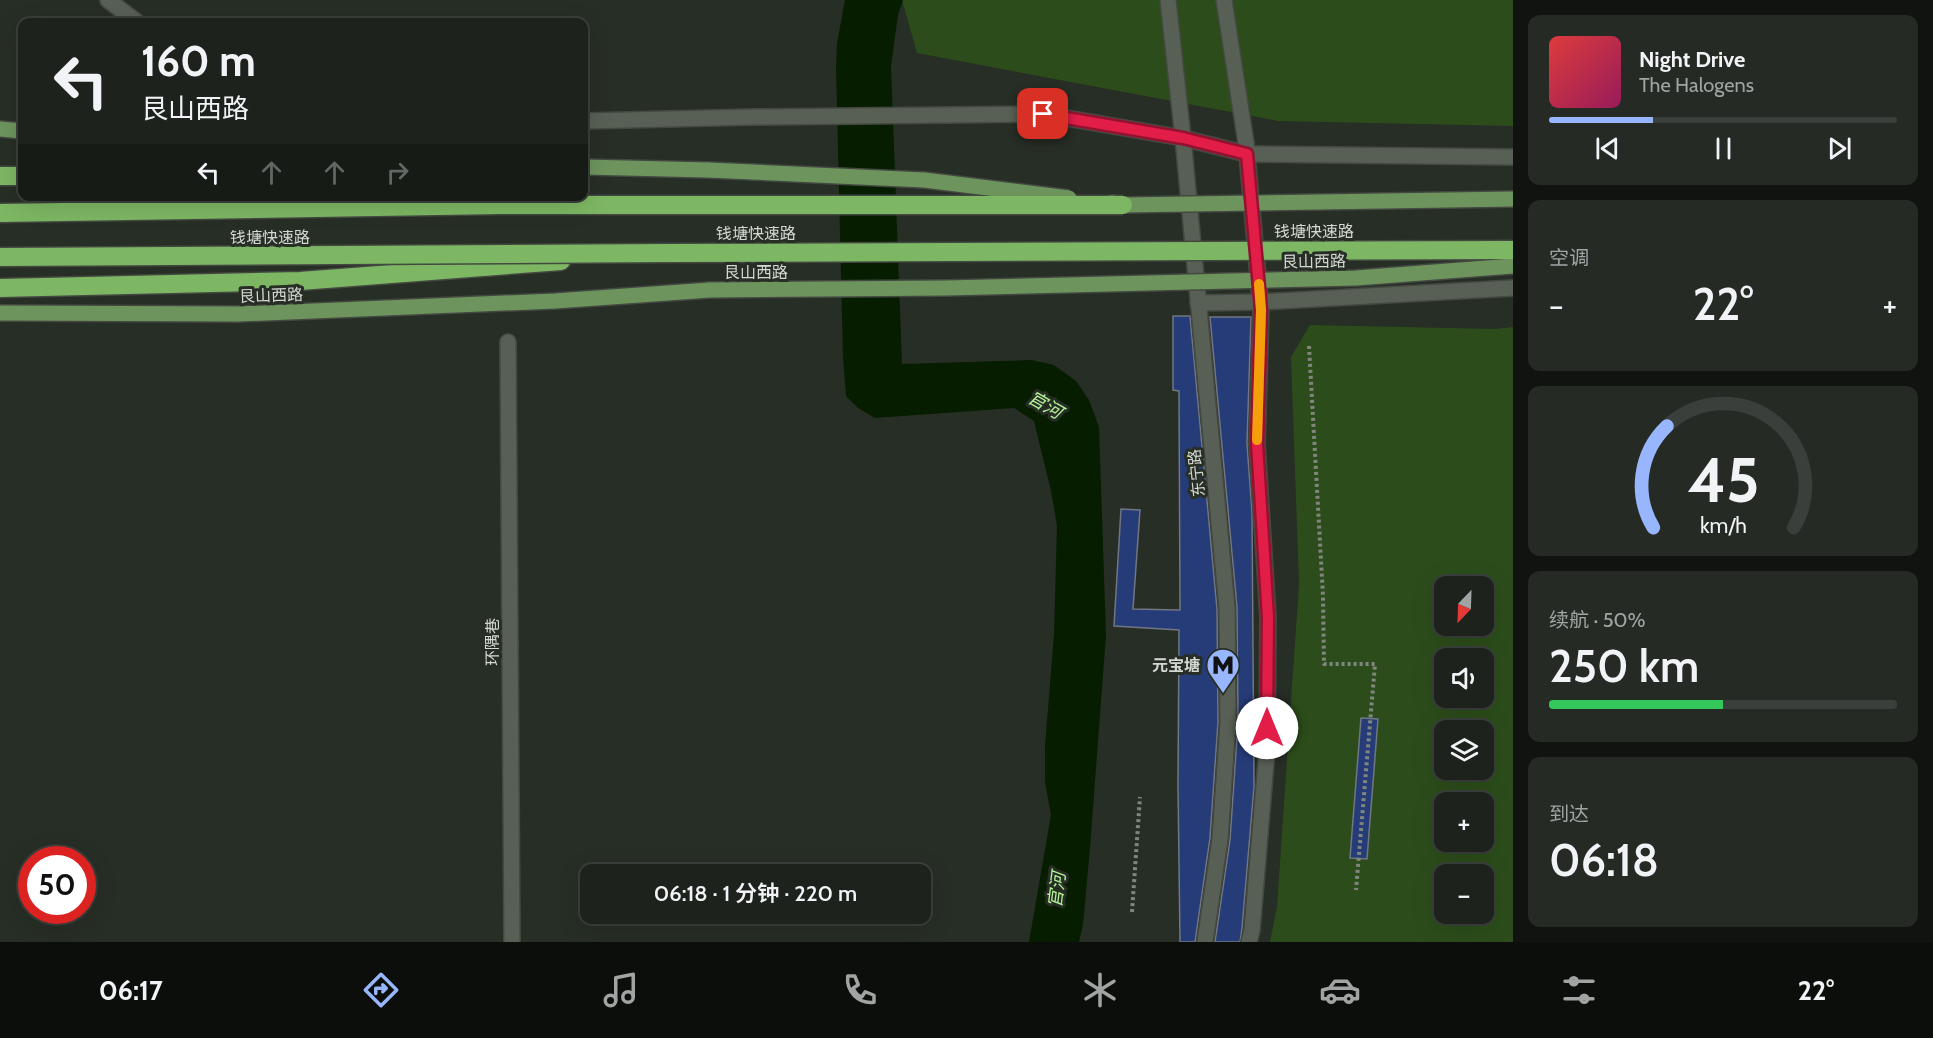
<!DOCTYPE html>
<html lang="zh">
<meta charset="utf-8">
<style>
:root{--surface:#1d221c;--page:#252a25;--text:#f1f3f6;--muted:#a0a4a3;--line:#3b3f3b;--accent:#97b6fd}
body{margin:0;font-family:Cabin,"Noto Sans SC",sans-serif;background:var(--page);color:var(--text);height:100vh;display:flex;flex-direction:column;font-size:22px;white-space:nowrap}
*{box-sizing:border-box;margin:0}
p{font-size:20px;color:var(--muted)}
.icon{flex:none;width:33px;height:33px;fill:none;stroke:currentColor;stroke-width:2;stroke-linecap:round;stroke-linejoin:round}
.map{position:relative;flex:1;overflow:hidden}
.panel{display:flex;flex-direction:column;gap:15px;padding:15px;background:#10130f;width:420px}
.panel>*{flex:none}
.guide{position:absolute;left:18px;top:18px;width:570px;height:183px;border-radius:12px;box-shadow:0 6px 24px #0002,0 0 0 2px var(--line);background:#1d221c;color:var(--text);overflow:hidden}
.needle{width:39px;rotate:203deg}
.fabs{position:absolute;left:1434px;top:576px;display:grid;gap:12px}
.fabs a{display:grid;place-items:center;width:60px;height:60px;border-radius:12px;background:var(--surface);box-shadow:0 6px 24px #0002,0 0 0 2px var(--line);font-size:30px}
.speed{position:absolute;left:18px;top:846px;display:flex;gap:12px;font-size:30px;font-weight:700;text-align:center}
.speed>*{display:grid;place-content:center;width:78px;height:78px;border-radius:50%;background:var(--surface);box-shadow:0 6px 24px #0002,0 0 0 2px var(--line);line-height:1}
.speed .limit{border:9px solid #d22;background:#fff;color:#111}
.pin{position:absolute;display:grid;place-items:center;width:51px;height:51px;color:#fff;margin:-26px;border-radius:12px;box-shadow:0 3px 9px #0006}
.me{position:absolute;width:66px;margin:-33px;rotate:0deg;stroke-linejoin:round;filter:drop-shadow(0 0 4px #0008)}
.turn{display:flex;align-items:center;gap:21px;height:126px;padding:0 24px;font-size:27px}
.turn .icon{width:78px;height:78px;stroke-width:2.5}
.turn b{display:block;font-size:42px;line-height:51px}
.lanes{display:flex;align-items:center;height:57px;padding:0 24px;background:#0003;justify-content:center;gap:30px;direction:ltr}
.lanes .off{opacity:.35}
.big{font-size:45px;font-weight:600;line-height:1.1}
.panel .widget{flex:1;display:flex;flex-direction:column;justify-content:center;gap:9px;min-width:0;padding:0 21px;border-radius:12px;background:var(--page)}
.panel .dial{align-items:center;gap:0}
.dial svg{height:156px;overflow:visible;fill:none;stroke:var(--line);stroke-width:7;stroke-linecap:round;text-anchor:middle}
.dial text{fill:var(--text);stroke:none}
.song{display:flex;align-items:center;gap:18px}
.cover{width:72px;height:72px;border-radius:9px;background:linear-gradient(135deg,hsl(0 70% 55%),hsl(330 70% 35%))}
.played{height:6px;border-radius:3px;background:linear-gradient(90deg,var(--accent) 30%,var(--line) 30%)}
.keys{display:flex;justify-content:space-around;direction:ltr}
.heat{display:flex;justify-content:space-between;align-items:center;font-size:33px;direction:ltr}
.charge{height:9px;border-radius:4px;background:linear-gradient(90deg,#34c759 50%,var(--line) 0)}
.trip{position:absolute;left:580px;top:864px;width:351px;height:60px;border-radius:12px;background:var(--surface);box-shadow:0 6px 24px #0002,0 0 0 2px var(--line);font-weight:600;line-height:60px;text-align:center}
.dock{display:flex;height:96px;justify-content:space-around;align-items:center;background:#0c0e0b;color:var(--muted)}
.dock .icon{width:42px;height:42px}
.dock .current{color:var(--accent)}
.dock b{font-size:27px;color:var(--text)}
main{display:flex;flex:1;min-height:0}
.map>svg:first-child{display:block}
</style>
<main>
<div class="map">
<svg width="1513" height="942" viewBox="0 0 1513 942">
<rect width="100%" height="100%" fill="#272e25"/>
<!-- green -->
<g fill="#2c4d1b" fill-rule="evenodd">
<path d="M902,0H1513V126L1278,121L917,53Z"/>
<path d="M1310,325L1495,329L1513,327V942H1270L1277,907L1299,584L1291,357ZM1444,586H1484V626H1444ZM1444,658H1484V698H1444ZM1444,730H1484V770H1444ZM1444,802H1484V842H1444ZM1444,874H1484V914H1444Z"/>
</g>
<!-- water -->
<path fill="#071d00" d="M845,0H903L898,15L891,66L902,364L1031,360L1054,365L1076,381L1089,400L1099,427L1106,635L1090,848L1083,925L1079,942H1029L1051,815L1045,782V746L1054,634L1057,526L1051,491L1034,421L1014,408L875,418L858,408L846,396L843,357L836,67L837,43Z"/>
<!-- building -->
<g fill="#263c78" stroke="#717682" stroke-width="1.5">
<path d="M1173,316H1190L1217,609L1218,722L1210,838L1195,942H1180L1178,785L1179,630L1114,626L1121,509L1140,510L1133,609L1180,610L1179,391L1173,390Z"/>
<path d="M1210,317H1251L1247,444L1252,512L1254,787L1242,928L1240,942H1215L1230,840L1238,722L1237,607Z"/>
<path d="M1361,718L1378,719L1367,859L1350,858Z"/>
</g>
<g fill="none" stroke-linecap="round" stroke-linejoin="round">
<defs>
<g id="street">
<path d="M108,0L137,22"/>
<path d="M1247,154L1513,157"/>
<path d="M1260,302L1513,288"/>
<path d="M508,342L512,942"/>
</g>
<g id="secondary">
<path d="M1168,0L1183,138L1227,608L1228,722L1220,839L1205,942"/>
<path d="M1224,0L1246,143L1261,310L1257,444L1268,617L1267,750L1252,930L1249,942"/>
<path d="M584,121L753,117L1043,114L1183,138L1247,154"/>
<path d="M1198,303L1260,302"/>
</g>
<g id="primary">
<path d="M0,129L22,131"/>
<path d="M584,167L708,170"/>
<path d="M0,313L239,314L555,301L710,290"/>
</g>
<g id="highway">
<path d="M0,176H22"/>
<path d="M386,196L423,199"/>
<path d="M0,288L300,281L561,261"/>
</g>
</defs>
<!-- street casing -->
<use href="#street" stroke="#434841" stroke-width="18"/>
<!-- secondary casing -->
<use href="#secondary" stroke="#434841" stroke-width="18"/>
<!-- primary casing -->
<use href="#primary" stroke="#434841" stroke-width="18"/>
<!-- highway casing -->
<use href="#highway" stroke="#434841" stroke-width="21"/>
<!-- path -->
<g stroke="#80867e" stroke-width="4" stroke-dasharray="3 3" stroke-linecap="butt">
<path d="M1309,346L1323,596L1324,664H1375L1356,890"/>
<path d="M1132,912L1140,797"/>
</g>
<!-- street -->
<use href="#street" stroke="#585f54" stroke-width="15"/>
<!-- secondary -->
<use href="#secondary" stroke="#585f54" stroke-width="15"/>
<!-- primary -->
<use href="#primary" stroke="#6e945d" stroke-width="15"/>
<!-- highway -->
<use href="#highway" stroke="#7db763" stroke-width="18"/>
<defs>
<g id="primary-bridge">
<path d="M708,170L924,180L1069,198"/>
<path d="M1111,203L1123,205L1513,199"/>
<path d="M710,290L946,288L1356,278L1513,266"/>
</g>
<g id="highway-bridge">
<path d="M0,213L500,205H1123"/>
<path d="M0,257L669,253L1513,250"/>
</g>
</defs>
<!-- primary-bridge casing -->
<use href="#primary-bridge" stroke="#434841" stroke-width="18" stroke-linecap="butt"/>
<!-- highway-bridge casing -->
<use href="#highway-bridge" stroke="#434841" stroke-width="21" stroke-linecap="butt"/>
<!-- primary-bridge -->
<use href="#primary-bridge" stroke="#6e945d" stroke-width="15"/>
<!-- highway-bridge -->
<use href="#highway-bridge" stroke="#7db763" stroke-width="18"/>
</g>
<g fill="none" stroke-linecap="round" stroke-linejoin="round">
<defs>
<path id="route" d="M1043,114L1183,138L1247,154L1261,310L1257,444L1268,617L1267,728"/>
</defs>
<!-- route casing -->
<use href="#route" stroke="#92132f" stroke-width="15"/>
<!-- route -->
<use href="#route" stroke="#e11d48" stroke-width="10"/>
<!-- slow -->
<path stroke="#f59e0b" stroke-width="10" d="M1257,440L1261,310L1259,284"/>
</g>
<!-- icons -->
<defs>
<symbol id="metro-pin" viewBox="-11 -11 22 30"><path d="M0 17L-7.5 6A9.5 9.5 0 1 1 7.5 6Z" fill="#97b6fd" stroke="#272e25"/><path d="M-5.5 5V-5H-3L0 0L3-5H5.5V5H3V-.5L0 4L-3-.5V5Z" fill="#111"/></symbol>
</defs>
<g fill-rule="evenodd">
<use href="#metro-pin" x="1204" y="646" width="38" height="52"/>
</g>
<g text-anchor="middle" stroke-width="6" stroke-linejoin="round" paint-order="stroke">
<!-- street labels -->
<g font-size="16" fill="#d4d8d2" stroke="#272e25">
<text x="1314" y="237">钱塘快速路</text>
<text x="756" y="239">钱塘快速路</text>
<text x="270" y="243">钱塘快速路</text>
<text transform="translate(1314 261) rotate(-1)" y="6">艮山西路</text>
<text x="756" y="278">艮山西路</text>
<text transform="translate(271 295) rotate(-2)" y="6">艮山西路</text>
<text transform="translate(1196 473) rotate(-96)" y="6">东宁路</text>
<text transform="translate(492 642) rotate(-90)" y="6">环隅巷</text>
</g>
<!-- poi labels -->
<g font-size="16" font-weight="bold" fill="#d4d8d2" stroke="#272e25" text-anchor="end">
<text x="1200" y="671">元宝塘</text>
</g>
<!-- water labels -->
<g font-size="18" font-style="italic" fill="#b3f397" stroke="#272e25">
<text transform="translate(1045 405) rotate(30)" y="6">官河</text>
<text transform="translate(1057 890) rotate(-83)" y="6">官河</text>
</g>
</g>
</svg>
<div class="fabs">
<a><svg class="needle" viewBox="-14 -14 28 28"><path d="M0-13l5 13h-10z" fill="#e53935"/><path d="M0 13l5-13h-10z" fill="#a0a4a3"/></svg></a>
<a><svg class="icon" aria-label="sound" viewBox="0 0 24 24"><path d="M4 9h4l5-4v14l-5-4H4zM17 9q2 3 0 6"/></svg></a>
<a><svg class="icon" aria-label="layers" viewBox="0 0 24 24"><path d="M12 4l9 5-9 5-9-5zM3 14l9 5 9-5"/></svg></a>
<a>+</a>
<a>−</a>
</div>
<div class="speed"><div class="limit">50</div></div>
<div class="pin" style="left:1043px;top:114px;background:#d93025"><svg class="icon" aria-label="arrive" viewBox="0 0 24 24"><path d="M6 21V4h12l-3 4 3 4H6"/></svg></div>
<svg class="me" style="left:1267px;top:728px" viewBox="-20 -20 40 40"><circle r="19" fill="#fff"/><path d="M0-13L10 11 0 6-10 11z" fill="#e11d48"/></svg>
<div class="trip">06:18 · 1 分钟 · 220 m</div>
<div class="guide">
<div class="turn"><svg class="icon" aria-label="left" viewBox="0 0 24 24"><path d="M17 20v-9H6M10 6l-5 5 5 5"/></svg><div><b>160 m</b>艮山西路</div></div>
<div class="lanes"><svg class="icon" aria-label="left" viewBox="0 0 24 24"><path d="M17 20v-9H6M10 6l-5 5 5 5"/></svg><svg class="icon off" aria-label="ahead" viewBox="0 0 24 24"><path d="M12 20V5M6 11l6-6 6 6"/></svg><svg class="icon off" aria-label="ahead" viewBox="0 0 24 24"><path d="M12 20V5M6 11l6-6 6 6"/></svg><svg class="icon off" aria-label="right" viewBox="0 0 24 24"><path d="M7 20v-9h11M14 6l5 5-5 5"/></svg></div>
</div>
</div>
<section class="panel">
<div class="widget">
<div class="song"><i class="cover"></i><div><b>Night Drive</b><p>The Halogens</p></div></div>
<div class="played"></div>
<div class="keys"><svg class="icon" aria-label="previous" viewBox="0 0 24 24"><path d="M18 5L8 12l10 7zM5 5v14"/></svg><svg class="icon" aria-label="pause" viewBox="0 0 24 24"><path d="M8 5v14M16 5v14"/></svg><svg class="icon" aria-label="next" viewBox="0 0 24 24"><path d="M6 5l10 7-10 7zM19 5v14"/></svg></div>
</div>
<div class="widget"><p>空调</p>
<div class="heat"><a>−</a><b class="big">22°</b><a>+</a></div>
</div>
<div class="widget dial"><svg viewBox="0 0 100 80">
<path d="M14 69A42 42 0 1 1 86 69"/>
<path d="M14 69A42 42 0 0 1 21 17" stroke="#97b6fd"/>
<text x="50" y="56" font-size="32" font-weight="700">45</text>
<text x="50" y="72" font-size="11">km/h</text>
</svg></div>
<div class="widget"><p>续航 · 50%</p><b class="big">250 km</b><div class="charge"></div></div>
<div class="widget"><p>到达</p><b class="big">06:18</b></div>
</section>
</main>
<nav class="dock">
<b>06:17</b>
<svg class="icon current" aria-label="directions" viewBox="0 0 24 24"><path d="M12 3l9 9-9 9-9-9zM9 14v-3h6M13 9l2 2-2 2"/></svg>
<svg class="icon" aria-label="music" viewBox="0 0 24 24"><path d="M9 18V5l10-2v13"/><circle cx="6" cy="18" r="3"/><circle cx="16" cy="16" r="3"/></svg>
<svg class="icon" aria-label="phone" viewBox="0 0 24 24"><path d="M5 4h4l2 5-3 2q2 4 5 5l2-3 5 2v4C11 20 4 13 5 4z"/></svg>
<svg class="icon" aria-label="climate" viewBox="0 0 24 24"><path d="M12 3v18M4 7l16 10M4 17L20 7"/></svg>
<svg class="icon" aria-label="car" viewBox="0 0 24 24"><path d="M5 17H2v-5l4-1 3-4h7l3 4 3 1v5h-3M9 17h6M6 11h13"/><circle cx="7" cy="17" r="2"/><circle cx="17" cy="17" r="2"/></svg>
<svg class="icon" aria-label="filters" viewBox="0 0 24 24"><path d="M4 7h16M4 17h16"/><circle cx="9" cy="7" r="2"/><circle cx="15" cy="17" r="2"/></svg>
<b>22°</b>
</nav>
